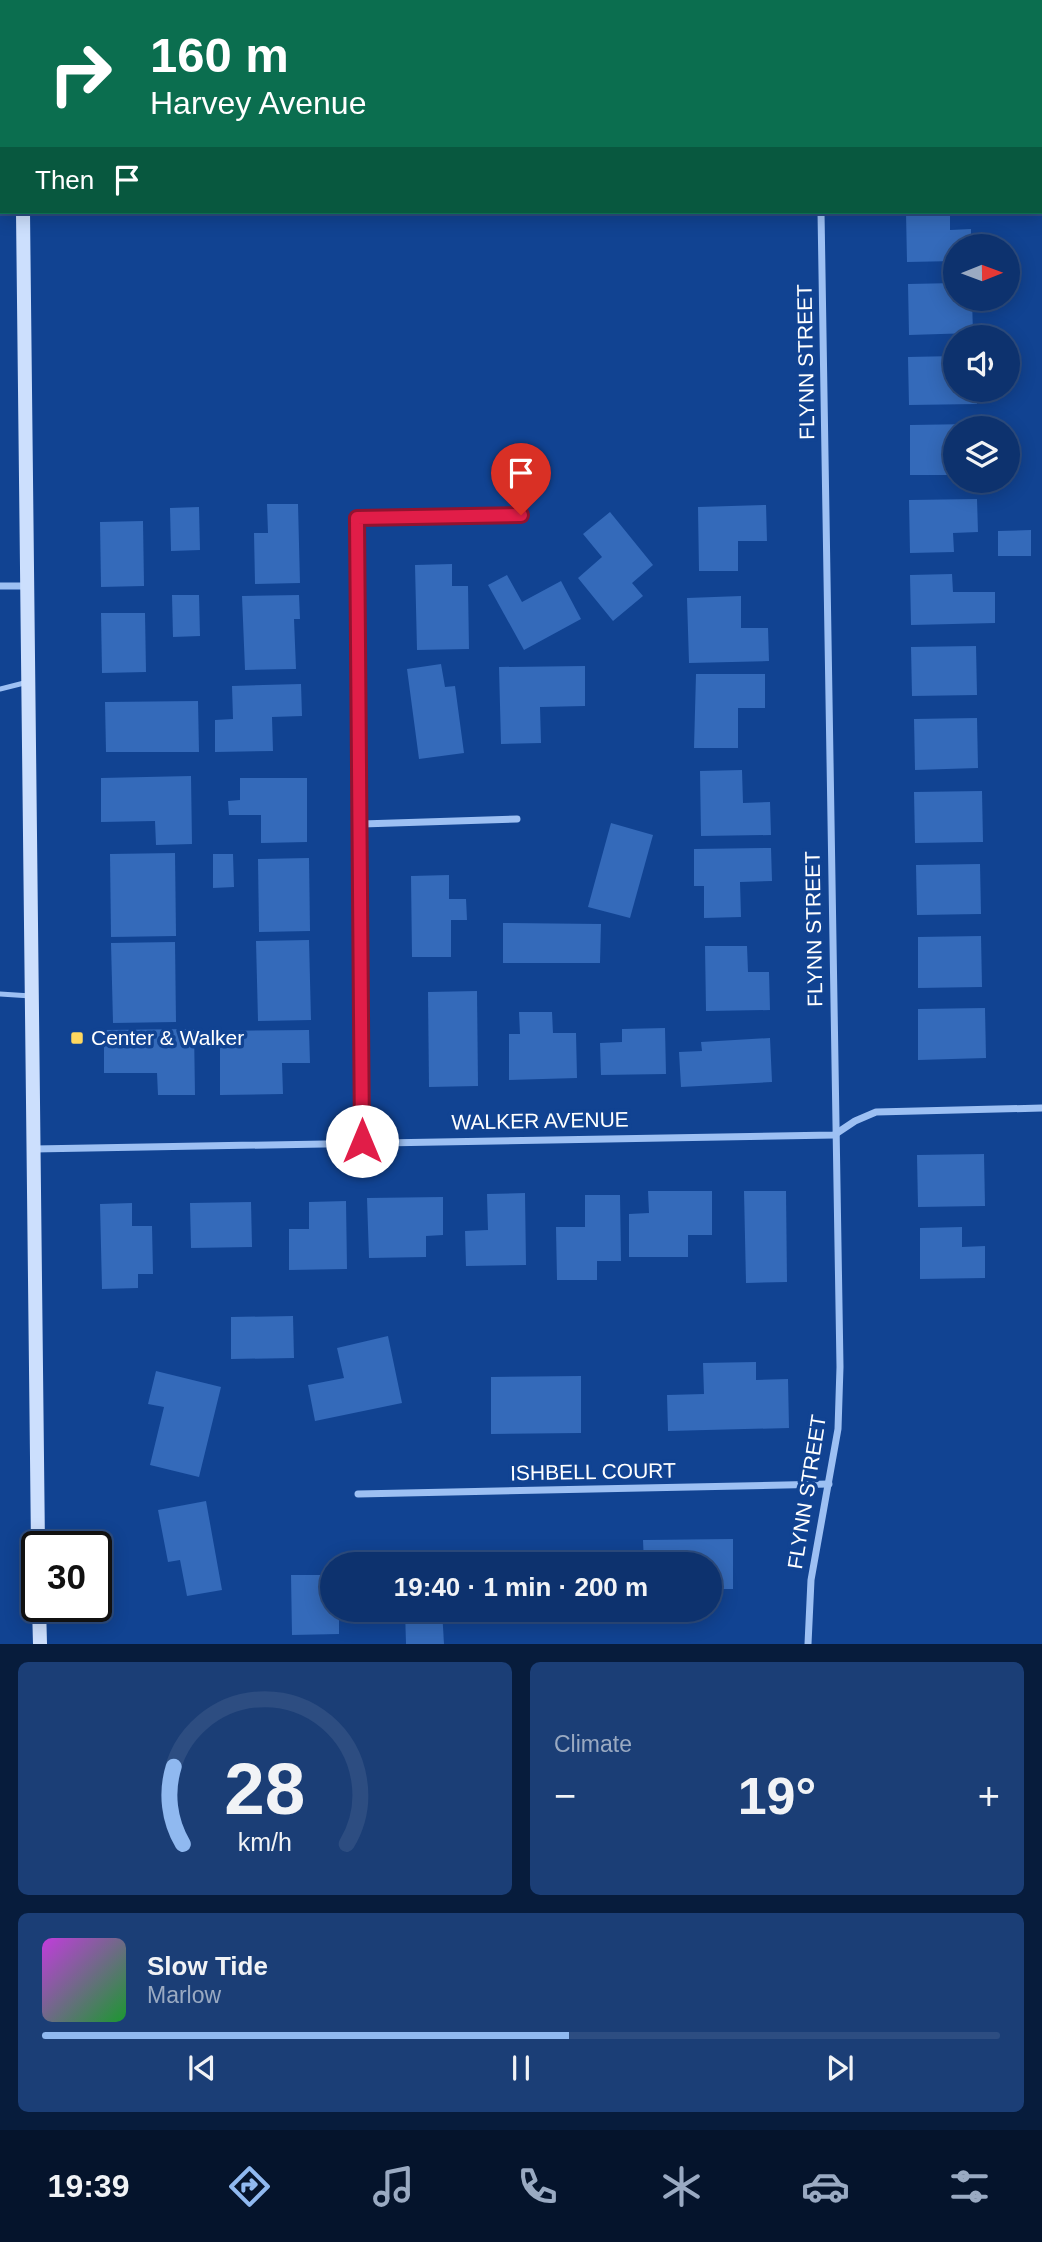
<!DOCTYPE html>
<meta charset="utf-8">
<style>
:root{--surface:#0d326e;--page:#1b3e76;--text:#f1f3f6;--muted:#9aaac2;--line:#2d4d81;--accent:#90b9f0}
body{margin:0;font-family:Helvetica,sans-serif;background:var(--page);color:var(--text);height:100vh;display:flex;flex-direction:column;font-size:26px;white-space:nowrap}
*{box-sizing:border-box;margin:0}
p{font-size:23px;color:var(--muted)}
.icon{flex:none;width:38px;height:38px;fill:none;stroke:currentColor;stroke-width:2;stroke-linecap:round;stroke-linejoin:round}
.map{position:relative;height:1644px;overflow:hidden}
.side{display:flex;flex-direction:column;gap:18px;padding:18px;background:#071c3c;flex:1}
.side>*{flex:none}
.hud{position:absolute;left:0px;top:0px;width:1043px;height:214px;box-shadow:0 4px 18px #0003,0 0 0 2px var(--line);background:#0b6e4f;color:#fff;overflow:hidden}
.needle{width:46px;rotate:89deg}
.tools{position:absolute;left:943px;top:234px;display:grid;gap:14px}
.tools a{display:grid;place-items:center;width:77px;height:77px;border-radius:50%;background:var(--surface);box-shadow:0 4px 18px #0003,0 0 0 2px var(--line);font-size:35px}
.speed{position:absolute;left:21px;top:1531px;display:flex;gap:14px;font-size:35px;font-weight:700;text-align:center}
.speed>*{display:grid;place-content:center;width:91px;height:91px;border-radius:50%;background:var(--surface);box-shadow:0 4px 18px #0003,0 0 0 2px var(--line);line-height:1}
.speed .limit{border:4px solid #111;border-radius:10px;background:#fff;color:#111}
.pin{position:absolute;display:grid;place-items:center;width:60px;height:60px;color:#fff;margin:-72px -30px;border-radius:50% 50% 50% 0;rotate:-45deg;box-shadow:0 0 7px #0007}
.pin .icon{rotate:45deg}
.me{position:absolute;width:77px;margin:-38px;rotate:0deg;stroke-linejoin:round;filter:drop-shadow(0 0 5px #0008)}
.turn{display:flex;align-items:center;gap:24px;height:147px;padding:0 35px;font-size:32px}
.turn .icon{width:91px;height:91px;stroke-width:2.5}
.turn b{display:block;font-size:49px;line-height:60px}
.then{display:flex;align-items:center;height:66px;padding:0 35px;background:#0003;gap:14px;font-size:26px}
.big{font-size:52px;font-weight:700;line-height:1.1}
.side .card{flex:1;display:flex;flex-direction:column;justify-content:center;gap:10px;min-width:0;padding:0 24px;border-radius:10px;background:var(--page)}
.side .dial{align-items:center;gap:0}
.dial svg{height:182px;overflow:visible;fill:none;stroke:var(--line);stroke-width:7;stroke-linecap:round;text-anchor:middle}
.dial text{fill:var(--text);stroke:none}
.song{display:flex;align-items:center;gap:21px}
.cover{width:84px;height:84px;border-radius:10px;background:linear-gradient(135deg,hsl(290 70% 55%),hsl(130 70% 35%))}
.played{height:7px;border-radius:4px;background:linear-gradient(90deg,var(--accent) 55%,var(--line) 55%)}
.keys{display:flex;justify-content:space-around;direction:ltr}
.heat{display:flex;justify-content:space-between;align-items:center;font-size:38px;direction:ltr}
.side .tiles{flex:1;display:grid;gap:18px;grid-template-columns:1fr 1fr}
.card:last-child{grid-column:span 2}
.trip{position:absolute;left:320px;top:1552px;width:402px;height:70px;border-radius:35px;background:var(--surface);box-shadow:0 4px 18px #0003,0 0 0 2px var(--line);font-weight:700;line-height:70px;text-align:center}
.tab-bar{display:flex;height:112px;justify-content:space-around;align-items:center;background:#05142c;color:var(--muted)}
.tab-bar .icon{width:49px;height:49px}
.tab-bar .on{color:var(--accent)}
.tab-bar b{font-size:32px;color:var(--text)}
.map>svg:first-child{display:block}
</style>
<div class="map">
<svg width="1042" height="1644" viewBox="0 0 1042 1644">
<rect width="100%" height="100%" fill="#114392"/>
<!-- building -->
<g fill="#346aba">
<path d="M906,212H950V230L971,229V247H956V261L907,262Z"/>
<path d="M956,283V299H972L973,333L909,335L908,284Z"/>
<path d="M956,356V390H977V404L909,405L908,357Z"/>
<path d="M973,424V429H956V475H910V425Z"/>
<path d="M977,499L978,532L953,533L954,552L910,553L909,500Z"/>
<path d="M267,504H298L300,583L255,584L254,533H268Z"/>
<path d="M766,505L767,541H738V571H699L698,507Z"/>
<path d="M199,507L200,550L171,551L170,508Z"/>
<path d="M610,512L653,565L632,583L643,596L613,621L578,578L602,557L583,534Z"/>
<path d="M143,521L144,586L101,587L100,522Z"/>
<path d="M1031,530V556H998V531Z"/>
<path d="M452,564V586H468L469,649L417,650L415,565Z"/>
<path d="M952,574L953,592H995V623L911,625L910,575Z"/>
<path d="M507,575L522,602L561,581L581,619L524,650L488,585Z"/>
<path d="M172,595H199L200,636L173,637Z"/>
<path d="M299,595L300,619H294L296,669L245,670L242,596Z"/>
<path d="M741,596V628H768L769,661L689,663L687,598Z"/>
<path d="M101,613H145L146,672L102,673Z"/>
<path d="M976,646L977,695L912,696L911,647Z"/>
<path d="M441,664L445,687L455,686L464,753L419,759L407,669Z"/>
<path d="M585,666V706L540,707L541,743L501,744L499,667Z"/>
<path d="M696,674H765V708H738V748H694Z"/>
<path d="M301,684L302,716L272,717L273,751L215,752V720L233,719L232,686Z"/>
<path d="M198,701L199,752H106L105,702Z"/>
<path d="M977,718L978,768L915,770L914,719Z"/>
<path d="M742,770L743,803L770,802L771,835L701,836L700,771Z"/>
<path d="M191,776L192,844L156,845L155,821L101,822V778Z"/>
<path d="M240,778H307V842L261,843V815H229L228,801L240,800Z"/>
<path d="M982,791L983,842L915,843L914,792Z"/>
<path d="M611,823L653,835L630,918L588,907Z"/>
<path d="M771,848L772,881L740,882L741,917L704,918V886H694V849Z"/>
<path d="M175,853L176,936L111,937L110,854Z"/>
<path d="M213,854H233L234,887L213,888Z"/>
<path d="M309,858L310,931L259,932L258,859Z"/>
<path d="M980,864L981,914L917,915L916,865Z"/>
<path d="M449,875V899H466L467,920H451V957H412L411,876Z"/>
<path d="M503,923L601,924L600,963H503Z"/>
<path d="M981,936L982,987L918,988V937Z"/>
<path d="M309,940L311,1020L258,1021L256,941Z"/>
<path d="M175,942L176,1022L113,1023L111,943Z"/>
<path d="M705,946H747L748,972H769L770,1010L706,1011Z"/>
<path d="M477,991L478,1086L429,1087L428,992Z"/>
<path d="M985,1008L986,1058L918,1060V1009Z"/>
<path d="M519,1012H552L553,1033H576L577,1078L509,1080V1034H520Z"/>
<path d="M665,1028L666,1074L601,1075L600,1043L622,1042V1029Z"/>
<path d="M194,1029L195,1095H158L157,1073H104V1030Z"/>
<path d="M309,1030L310,1063H282L283,1094L220,1095V1031Z"/>
<path d="M770,1038L772,1082L681,1087L679,1052L702,1051L701,1042Z"/>
<path d="M984,1154L985,1206L918,1207L917,1155Z"/>
<path d="M648,1191H712V1235H688V1257H629V1214L649,1213Z"/>
<path d="M744,1191H786L787,1282L746,1283Z"/>
<path d="M525,1193L526,1265L466,1266L465,1231L488,1230L487,1194Z"/>
<path d="M585,1195H620L621,1261H597V1280H557L556,1227H585Z"/>
<path d="M443,1197V1235L426,1236V1257L369,1258L367,1198Z"/>
<path d="M346,1201L347,1269L289,1270V1229H309V1202Z"/>
<path d="M251,1202L252,1247L191,1248L190,1203Z"/>
<path d="M132,1203V1226H152L153,1274H138V1288L102,1289L100,1204Z"/>
<path d="M962,1227V1247L985,1246V1278L920,1279V1228Z"/>
<path d="M293,1316L294,1358L231,1359V1317Z"/>
<path d="M388,1336L402,1403L315,1421L308,1385L344,1378L337,1348Z"/>
<path d="M756,1362V1380L788,1379L789,1428L668,1431L667,1395L704,1394L703,1363Z"/>
<path d="M156,1371L221,1387L199,1477L150,1465L164,1407L148,1404Z"/>
<path d="M581,1376V1433L491,1434V1377Z"/>
<path d="M206,1501L222,1590L187,1596L180,1560L168,1562L158,1510Z"/>
<path d="M733,1539V1589H710V1564H644L643,1540Z"/>
<path d="M556,1551V1564H467L466,1556Z"/>
<path d="M291,1575H332V1610H381V1615L339,1616V1634L292,1635Z"/>
<path d="M405,1610H442L444,1644H406Z"/>
</g>
<g fill="none" stroke-linecap="round" stroke-linejoin="round">
<!-- lane -->
<g stroke="#9dc0f3" stroke-width="5">
<path d="M0,689L28,682"/>
<path d="M0,994L31,996"/>
</g>
<!-- street -->
<g stroke="#9dc0f3" stroke-width="7">
<path d="M818,0V2"/>
<path d="M0,586H26"/>
<path d="M362,824L517,819"/>
<path d="M362,1141L357,518L521,515"/>
<path d="M34,1149L834,1135L855,1121L876,1112L1042,1108"/>
<path d="M358,1494L829,1484"/>
<path d="M808,1644L811,1580L838,1429L840,1367L821,212"/>
</g>
<!-- secondary -->
<g stroke="#ccdffd" stroke-width="14">
<path d="M21,0V2"/>
<path d="M23,212L38,1547"/>
<path d="M39,1606L40,1644"/>
</g>
</g>
<g fill="none" stroke-linecap="round" stroke-linejoin="round">
<defs>
<path id="route" d="M362,1141L357,518L521,515"/>
</defs>
<!-- route casing -->
<use href="#route" stroke="#92132f" stroke-width="18"/>
<!-- route -->
<use href="#route" stroke="#e11d48" stroke-width="12"/>
</g>
<!-- markers -->
<rect fill="#ffd85f" stroke="#114392" stroke-width="2.5" x="70" y="1031" width="14" height="14" rx="3.5"/>
<g text-anchor="middle" stroke-width="7" stroke-linejoin="round" paint-order="stroke">
<!-- street labels -->
<g font-size="21" fill="#fff" stroke="#114392">
<text transform="translate(806 362) rotate(-91)" y="7">FLYNN STREET</text>
<text transform="translate(814 929) rotate(-91)" y="7">FLYNN STREET</text>
<text transform="translate(540 1121) rotate(-1)" y="7">WALKER AVENUE</text>
<text transform="translate(593 1472) rotate(-1)" y="7">ISHBELL COURT</text>
<text transform="translate(807 1492) rotate(-81)" y="7">FLYNN STREET</text>
</g>
<!-- poi labels -->
<g font-size="21" fill="#fff" stroke="#114392" text-anchor="start">
<text x="91" y="1045">Center &amp; Walker</text>
</g>
</g>
</svg>
<div class="tools">
<a><svg class="needle" viewBox="-14 -14 28 28"><path d="M0-13l5 13h-10z" fill="#e53935"/><path d="M0 13l5-13h-10z" fill="#9aaac2"/></svg></a>
<a><svg class="icon" aria-label="sound" viewBox="0 0 24 24"><path d="M4 9h4l5-4v14l-5-4H4zM17 9q2 3 0 6"/></svg></a>
<a><svg class="icon" aria-label="layers" viewBox="0 0 24 24"><path d="M12 4l9 5-9 5-9-5zM3 14l9 5 9-5"/></svg></a>
</div>
<div class="speed"><div class="limit">30</div></div>
<div class="pin" style="left:521px;top:515px;background:#d93025"><svg class="icon" aria-label="arrive" viewBox="0 0 24 24"><path d="M6 21V4h12l-3 4 3 4H6"/></svg></div>
<svg class="me" style="left:362px;top:1141px" viewBox="-20 -20 40 40"><circle r="19" fill="#fff"/><path d="M0-13L10 11 0 6-10 11z" fill="#e11d48"/></svg>
<div class="trip">19:40 · 1 min · 200 m</div>
<div class="hud">
<div class="turn"><svg class="icon" aria-label="right" viewBox="0 0 24 24"><path d="M7 20v-9h11M14 6l5 5-5 5"/></svg><div><b>160 m</b>Harvey Avenue</div></div>
<div class="then">Then<svg class="icon" aria-label="arrive" viewBox="0 0 24 24"><path d="M6 21V4h12l-3 4 3 4H6"/></svg></div>
</div>
</div>
<section class="side">
<div class="tiles">
<div class="card dial"><svg viewBox="0 0 100 80">
<path d="M14 69A42 42 0 1 1 86 69"/>
<path d="M14 69A42 42 0 0 1 10 35" stroke="#90b9f0"/>
<text x="50" y="56" font-size="32" font-weight="700">28</text>
<text x="50" y="72" font-size="11">km/h</text>
</svg></div>
<div class="card"><p>Climate</p>
<div class="heat"><a>−</a><b class="big">19°</b><a>+</a></div>
</div>
<div class="card">
<div class="song"><i class="cover"></i><div><b>Slow Tide</b><p>Marlow</p></div></div>
<div class="played"></div>
<div class="keys"><svg class="icon" aria-label="previous" viewBox="0 0 24 24"><path d="M18 5L8 12l10 7zM5 5v14"/></svg><svg class="icon" aria-label="pause" viewBox="0 0 24 24"><path d="M8 5v14M16 5v14"/></svg><svg class="icon" aria-label="next" viewBox="0 0 24 24"><path d="M6 5l10 7-10 7zM19 5v14"/></svg></div>
</div>
</div>
</section>
<nav class="tab-bar">
<b>19:39</b>
<svg class="icon on" aria-label="directions" viewBox="0 0 24 24"><path d="M12 3l9 9-9 9-9-9zM9 14v-3h6M13 9l2 2-2 2"/></svg>
<svg class="icon" aria-label="music" viewBox="0 0 24 24"><path d="M9 18V5l10-2v13"/><circle cx="6" cy="18" r="3"/><circle cx="16" cy="16" r="3"/></svg>
<svg class="icon" aria-label="phone" viewBox="0 0 24 24"><path d="M5 4h4l2 5-3 2q2 4 5 5l2-3 5 2v4C11 20 4 13 5 4z"/></svg>
<svg class="icon" aria-label="climate" viewBox="0 0 24 24"><path d="M12 3v18M4 7l16 10M4 17L20 7"/></svg>
<svg class="icon" aria-label="car" viewBox="0 0 24 24"><path d="M5 17H2v-5l4-1 3-4h7l3 4 3 1v5h-3M9 17h6M6 11h13"/><circle cx="7" cy="17" r="2"/><circle cx="17" cy="17" r="2"/></svg>
<svg class="icon" aria-label="filters" viewBox="0 0 24 24"><path d="M4 7h16M4 17h16"/><circle cx="9" cy="7" r="2"/><circle cx="15" cy="17" r="2"/></svg>
</nav>
